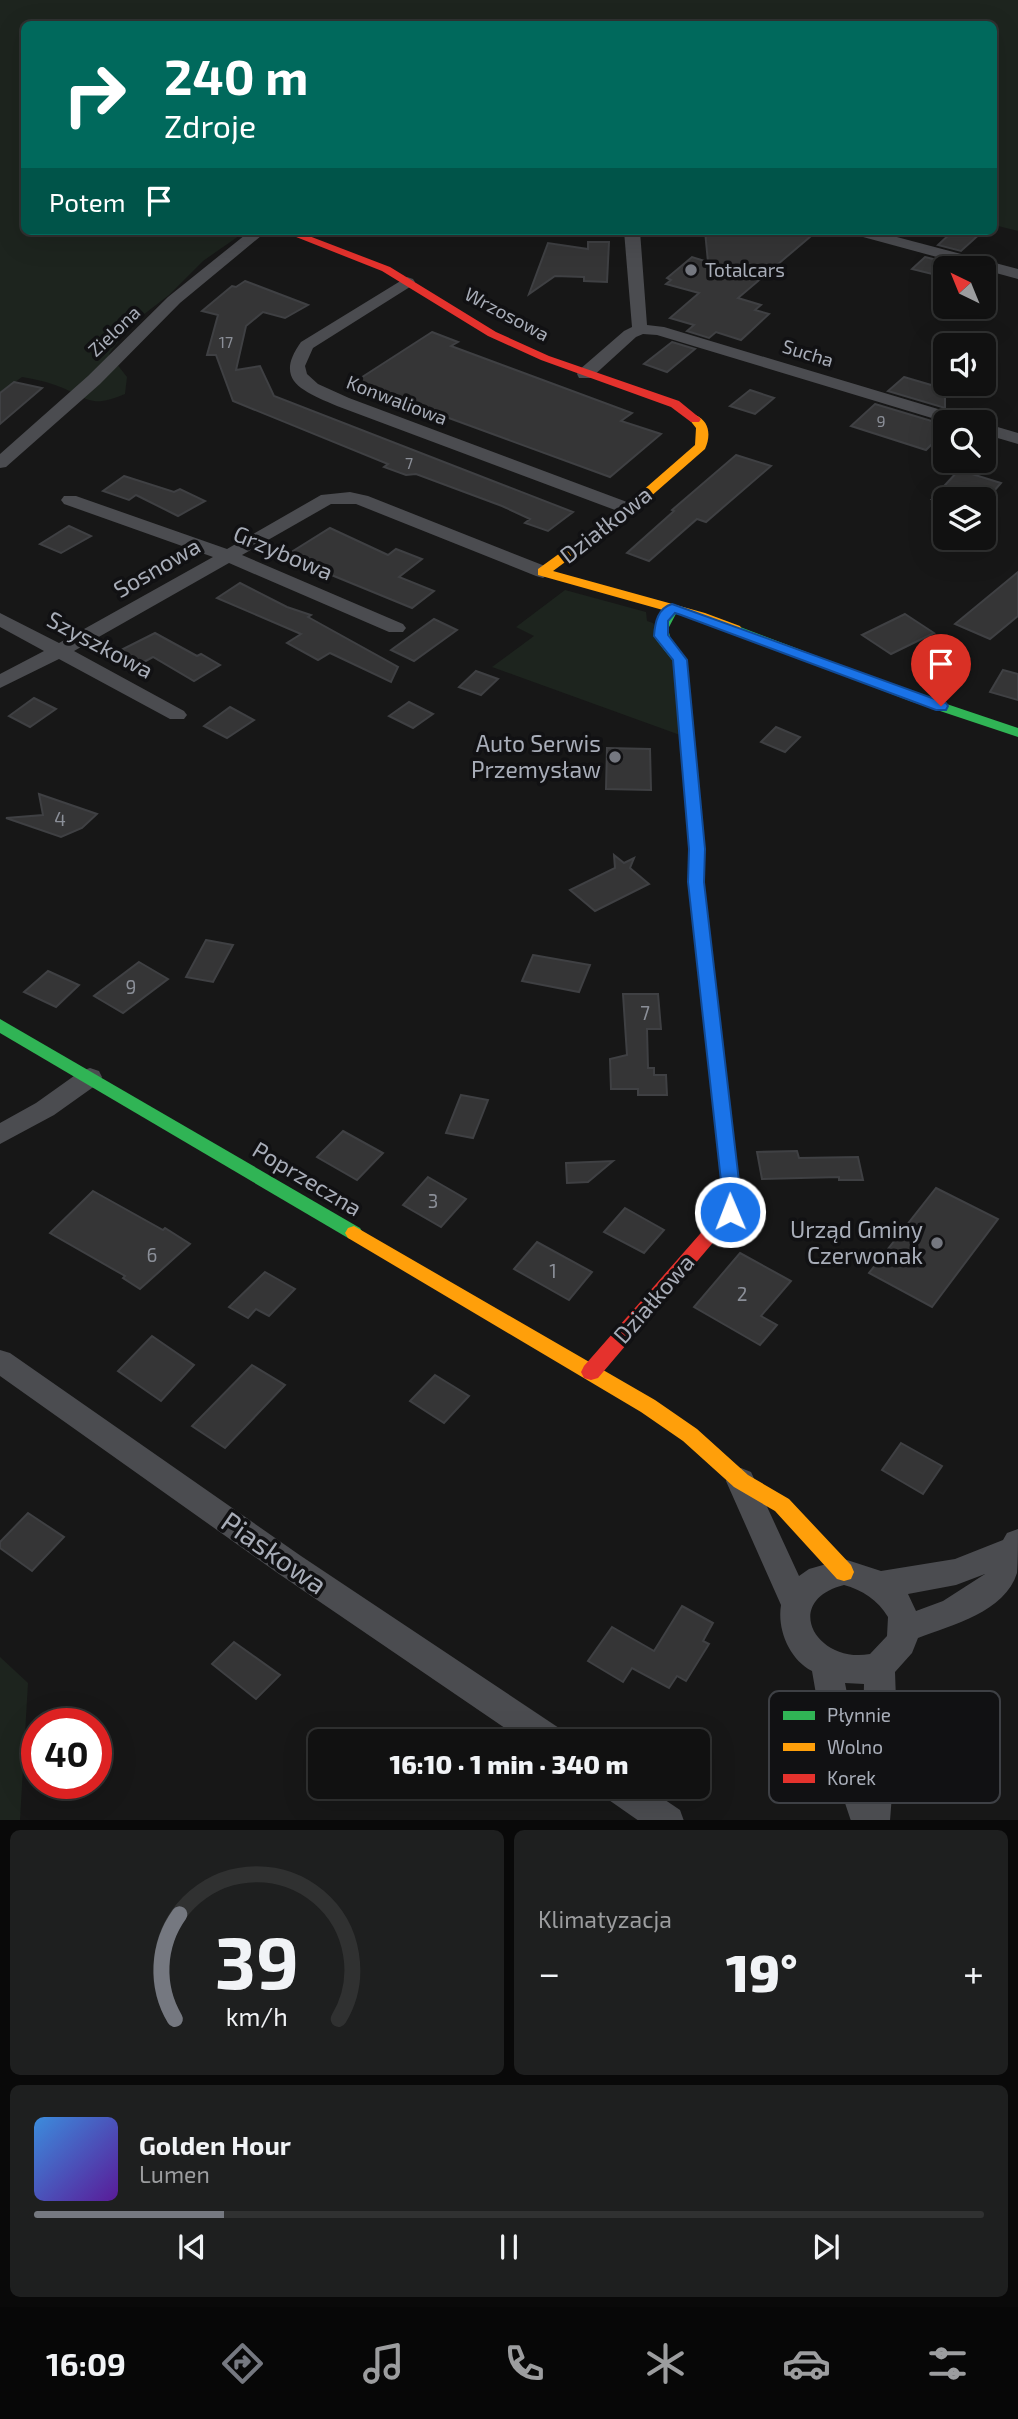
<!DOCTYPE html>
<html lang="pl">
<meta charset="utf-8">
<style>
:root{--surface:#111;--page:#1e1f1f;--text:#f1f3f6;--muted:#9c9d9f;--line:#303131;--accent:#757880}
body{margin:0;font-family:"Exo 2",sans-serif;background:var(--page);color:var(--text);height:100vh;display:flex;flex-direction:column;font-size:26px;white-space:nowrap}
*{box-sizing:border-box;margin:0}
p{font-size:23px;color:var(--muted)}
.icon{flex:none;width:38px;height:38px;fill:none;stroke:currentColor;stroke-width:2;stroke-linecap:round;stroke-linejoin:round}
.map{position:relative;height:1820px;overflow:hidden}
.sheet{display:flex;flex-direction:column;gap:10px;padding:10px;background:#090909;flex:1}
.sheet>*{flex:none}
.hud{position:absolute;left:21px;top:21px;width:976px;height:214px;border-radius:10px;box-shadow:0 7px 28px #0002,0 0 0 2px var(--line);background:#00695c;color:#fff;overflow:hidden}
.needle{width:46px;rotate:317deg}
.fabs{position:absolute;left:933px;top:256px;display:grid;gap:14px}
.fabs a{display:grid;place-items:center;width:63px;height:63px;border-radius:10px;background:var(--surface);box-shadow:0 7px 28px #0002,0 0 0 2px var(--line);font-size:35px}
.speed{position:absolute;left:21px;top:1708px;display:flex;gap:14px;font-size:35px;font-weight:700;text-align:center}
.speed>*{display:grid;place-content:center;width:91px;height:91px;border-radius:50%;background:var(--surface);box-shadow:0 7px 28px #0002,0 0 0 2px var(--line);line-height:1}
.speed .limit{border:10px solid #d22;background:#fff;color:#111}
.pin{position:absolute;display:grid;place-items:center;width:60px;height:60px;color:#fff;margin:-72px -30px;border-radius:50% 50% 50% 0;rotate:-45deg;box-shadow:0 0 7px #0007}
.pin .icon{rotate:45deg}
.me{position:absolute;width:77px;margin:-38px;rotate:359deg;stroke-linejoin:round;filter:drop-shadow(0 0 5px #0008)}
.turn{display:flex;align-items:center;gap:24px;height:147px;padding:0 28px;font-size:32px}
.turn .icon{width:91px;height:91px;stroke-width:2.5}
.turn b{display:block;font-size:49px;line-height:60px}
.then{display:flex;align-items:center;height:66px;padding:0 28px;background:#0003;gap:14px;font-size:26px}
.big{font-size:52px;font-weight:800;line-height:1.1}
.sheet .widget{flex:1;display:flex;flex-direction:column;justify-content:center;gap:10px;min-width:0;padding:0 24px;border-radius:10px;background:var(--page)}
.sheet .dial{align-items:center;gap:0}
.dial svg{height:182px;overflow:visible;fill:none;stroke:var(--line);stroke-width:7;stroke-linecap:round;text-anchor:middle}
.dial text{fill:var(--text);stroke:none}
.song{display:flex;align-items:center;gap:21px}
.cover{width:84px;height:84px;border-radius:10px;background:linear-gradient(135deg,hsl(210 70% 55%),hsl(270 70% 35%))}
.played{height:7px;border-radius:4px;background:linear-gradient(90deg,var(--accent) 20%,var(--line) 20%)}
.keys{display:flex;justify-content:space-around;direction:ltr}
.heat{display:flex;justify-content:space-between;align-items:center;font-size:38px;direction:ltr}
.sheet .tiles{flex:1;display:grid;gap:10px;grid-template-columns:1fr 1fr}
.widget:last-child{grid-column:span 2}
.trip{position:absolute;left:308px;top:1729px;width:402px;height:70px;border-radius:10px;background:var(--surface);box-shadow:0 7px 28px #0002,0 0 0 2px var(--line);font-weight:800;line-height:70px;text-align:center}
.tab-bar{display:flex;height:112px;justify-content:space-around;align-items:center;background:#070707;color:var(--muted)}
.tab-bar .icon{width:49px;height:49px}
.tab-bar .active{color:var(--accent)}
.tab-bar b{font-size:32px;color:var(--text)}
.map>svg:first-child{display:block}
</style>
<div class="map">
<svg width="1018" height="1821" viewBox="0 0 1018 1821">
<rect width="100%" height="100%" fill="#171717"/>
<!-- green -->
<g fill="#1d241e">
<path d="M0,0H1018V231L994,225V24H24V231H246L203,261L169,295L130,325L109,354L127,377L125,394C88,410 87,396 55,385C44,381 33,379 22,377L0,393Z"/>
<path d="M565,590L646,612L647,621L653,623L673,658L680,735L492,667L534,636L516,627Z"/>
<path d="M0,1657L28,1683L20,1820H0Z"/>
</g>
<!-- building -->
<g fill="#353536" stroke="#3f4043" stroke-width="2">
<path d="M705,231H817L738,298L761,305L755,310L769,314L741,340L716,332L709,338L687,331L694,325L670,318L699,293L666,284L671,280L667,278L692,257L708,262Z"/>
<path d="M953,231H983L961,251L938,245Z"/>
<path d="M588,242H609L607,282L584,281V277L555,276L529,294L548,243L588,249Z"/>
<path d="M925,257L949,263L936,275L912,269Z"/>
<path d="M245,281L308,305L285,318L263,312L246,326L236,370L260,366L274,396L573,512L548,531L525,523L530,519L502,506L416,474L406,475L384,467L388,464L233,401L216,355H207L218,315L202,311L232,286L236,287Z"/>
<path d="M432,332L458,342L451,346L632,413L621,421L661,434L610,477L353,383Z"/>
<path d="M672,342L695,349L667,372L644,364Z"/>
<path d="M904,377L945,389V408L888,391Z"/>
<path d="M14,382L42,388L0,424V393Z"/>
<path d="M750,390L774,398L755,414L730,406Z"/>
<path d="M875,404L945,425V431L926,450L851,426Z"/>
<path d="M736,455L771,466L706,522L697,519L649,561L627,553L674,511L672,510Z"/>
<path d="M959,470L1001,483L987,499H932Z"/>
<path d="M124,476L174,492L180,489L205,501L178,516L136,495L129,500L103,491Z"/>
<path d="M69,526L91,536L61,553L40,544Z"/>
<path d="M330,528L388,555L396,549L422,559L399,577L434,591L412,608L285,556Z"/>
<path d="M1018,572V616L990,639L955,624Z"/>
<path d="M240,583L287,607L311,615L308,617L398,667L391,682L330,653L318,660L287,643L301,634L217,598Z"/>
<path d="M905,614L934,633L891,654L862,635Z"/>
<path d="M434,619L457,630L414,661L391,650Z"/>
<path d="M155,633L197,656L201,654L220,665L194,681L153,657L140,664L117,652Z"/>
<path d="M1003,670L1018,674V700L990,692Z"/>
<path d="M476,671L498,679L481,695L459,687Z"/>
<path d="M34,698L56,709L30,727L9,716Z"/>
<path d="M409,702L433,714L413,728L389,716Z"/>
<path d="M230,707L254,720L227,738L204,726Z"/>
<path d="M776,727L800,737L785,752L761,742Z"/>
<path d="M607,748L650,749L651,790L606,789Z"/>
<path d="M39,794L97,814L82,828L61,837L6,818L43,815Z"/>
<path d="M614,855L624,863L634,858L630,868L649,884L595,911L570,890L615,868Z"/>
<path d="M206,940L233,945L213,982L186,977Z"/>
<path d="M533,955L590,965L579,992L522,981Z"/>
<path d="M139,962L168,979L123,1013L94,996Z"/>
<path d="M48,971L79,985L56,1007L24,992Z"/>
<path d="M623,994H658L661,1029H647L648,1068H654V1075H666L667,1095H638V1089H611L610,1059L627,1055Z"/>
<path d="M461,1095L488,1100L473,1138L446,1133Z"/>
<path d="M343,1131L383,1153L357,1180L317,1157Z"/>
<path d="M797,1151L799,1158L858,1157L863,1180H839V1177L762,1179L757,1152Z"/>
<path d="M613,1161L588,1182L567,1183L566,1163Z"/>
<path d="M428,1177L466,1199L441,1227L403,1205Z"/>
<path d="M936,1188L998,1219L932,1307L869,1273Z"/>
<path d="M93,1191L163,1230L165,1228L190,1244L140,1289L123,1278L125,1276L50,1233Z"/>
<path d="M625,1208L664,1230L644,1253L604,1232Z"/>
<path d="M537,1242L592,1272L569,1300L514,1269Z"/>
<path d="M740,1253L791,1281L761,1316L777,1325L760,1345L694,1307Z"/>
<path d="M265,1272L295,1289L269,1316L256,1309L248,1318L229,1307Z"/>
<path d="M152,1336L194,1365L161,1401L118,1371Z"/>
<path d="M252,1365L285,1385L225,1448L192,1426Z"/>
<path d="M435,1375L469,1396L444,1423L410,1401Z"/>
<path d="M901,1443L942,1466L923,1494L882,1470Z"/>
<path d="M28,1513L64,1537L32,1571L0,1548V1542Z"/>
<path d="M682,1606L713,1623L703,1641L709,1644L686,1681L677,1676L669,1688L632,1668L623,1682L588,1661L612,1627L654,1651Z"/>
<path d="M234,1642L280,1675L256,1699L212,1664Z"/>
</g>
<g fill="none" stroke-linecap="round" stroke-linejoin="round">
<!-- street -->
<g fill="#4b4c50" fill-rule="evenodd">
<path d="M250,231H267L180,303L100,384L6,467L0,468V454L88,376L168,297Z"/>
<path d="M624,231H640L647,325L664,327L968,418L970,422H945L657,335L643,334L636,337L591,378H579L577,374L579,370L624,331L632,327Z"/>
<path d="M849,231H874L1018,269V279L852,234Z"/>
<path d="M407,277L413,279L415,282L413,285L313,348L305,366L307,374L318,384L349,398L635,505L638,509L635,513H623L337,406C303,391 273,381 301,342Z"/>
<path d="M984,423L1018,433V444L984,434Z"/>
<path d="M350,492L368,496L550,568L552,572L543,578L536,576L356,504H331L242,555L403,624L406,628L403,632H389L229,563L74,651L184,711L187,715L184,719H170L59,659L0,688V674L44,651L0,627V613L59,643L213,557L64,504L61,500L64,496H76L227,549L321,495Z"/>
<path d="M90,1068L99,1071L102,1077L99,1083L54,1115L0,1144V1123L36,1103L81,1071Z"/>
<path d="M0,1350L10,1353L301,1556L562,1730L567,1741H524L279,1574L0,1376Z"/>
<path d="M741,1468L751,1472L799,1576L809,1569L844,1559L881,1571L955,1559L1003,1540L1007,1533L1018,1529C1018,1542 1018,1561 1017,1573C1005,1612 952,1625 918,1638L912,1653L895,1672L897,1728L890,1821H851L824,1740L812,1671C789,1659 777,1629 781,1605L726,1481L731,1472ZM985,1574L943,1601L916,1611L908,1594L956,1585ZM844,1585C862,1590 878,1600 888,1617L887,1636L870,1654C816,1664 781,1601 844,1585ZM845,1683L864,1684L862,1758L856,1740Z"/>
<path d="M602,1787H646L680,1810L684,1821H639L606,1798Z"/>
</g>
<!-- fast -->
<g fill="#30b455" fill-rule="evenodd">
<path d="M672,604L679,608L668,629L671,640L687,660L705,849L704,882L714,973L706,979L698,973L688,882L689,849L673,661L657,641L654,629L667,605Z"/>
<path d="M735,625L920,695L1018,728V737L910,701L730,632L728,629L730,626Z"/>
<path d="M0,1019L360,1228L363,1233L360,1238L354,1240L348,1238L0,1033Z"/>
</g>
<!-- slow -->
<g fill="#ff9f0a" fill-rule="evenodd">
<path d="M695,415C710,421 711,436 705,449L633,512L553,571L705,613L740,626L742,629L740,632H730L695,619L538,575V569L625,506L695,445L696,428L689,419Z"/>
<path d="M354,1226L655,1400L697,1429L748,1475L789,1499L851,1565L854,1572L851,1579L844,1581L837,1579L775,1511L734,1487L683,1441L641,1412L348,1238L345,1233L348,1228Z"/>
</g>
<!-- jam -->
<g fill="#e5322d" fill-rule="evenodd">
<path d="M281,231H296L390,267L496,332L549,356L679,401L701,419L699,422H691L671,407L541,360L488,336L382,271Z"/>
<path d="M706,967L714,973L740,1190L739,1212L598,1378L591,1380L584,1378L581,1372L584,1366L721,1210L722,1190L698,973Z"/>
</g>
</g>
<!-- route -->
<path fill="#1a73e8" stroke="#114b97" stroke-width="2" d="M672,604L946,703L948,706L946,710H936L681,615L675,613L668,621V635L687,660L705,849L704,882L740,1190L737,1216H724L721,1212L722,1190L688,882L689,849L673,660L654,636C655,622 658,608 672,604Z"/>
<!-- markers -->
<g fill="#757880" stroke="#111113" stroke-width="2.5">
<circle cx="691" cy="270" r="7"/>
<circle cx="615" cy="757" r="7"/>
<circle cx="937" cy="1243" r="7"/>
</g>
<g text-anchor="middle" stroke-width="7" stroke-linejoin="round" paint-order="stroke">
<!-- far-number labels -->
<g font-size="16" fill="#8b8f98">
<text x="226" y="348">17</text>
<text x="881" y="427">9</text>
<text x="409" y="469">7</text>
</g>
<!-- far-poi labels -->
<g font-size="19" fill="#a8adb8" stroke="#111113" text-anchor="start">
<text x="705" y="277">Totalcars</text>
</g>
<!-- far-street labels -->
<g font-size="19" fill="#a8adb8" stroke="#111113">
<text transform="translate(507 314) rotate(28)" y="7">Wrzosowa</text>
<text transform="translate(114 331) rotate(-44)" y="7">Zielona</text>
<text transform="translate(808 353) rotate(17)" y="7">Sucha</text>
<text transform="translate(397 400) rotate(21)" y="7">Konwaliowa</text>
</g>
<!-- number labels -->
<g font-size="19" fill="#8b8f98">
<text x="60" y="826">4</text>
<text x="131" y="994">9</text>
<text x="645" y="1020">7</text>
<text x="433" y="1208">3</text>
<text x="152" y="1262">6</text>
<text x="553" y="1278">1</text>
<text x="742" y="1301">2</text>
</g>
<!-- street labels -->
<g font-size="23" fill="#a8adb8" stroke="#111113">
<text transform="translate(606 525) rotate(-38)" y="8">Działkowa</text>
<text transform="translate(283 553) rotate(23)" y="8">Grzybowa</text>
<text transform="translate(157 568) rotate(-30)" y="8">Sosnowa</text>
<text transform="translate(100 645) rotate(28)" y="8">Szyszkowa</text>
<text transform="translate(307 1179) rotate(31)" y="8">Poprzeczna</text>
<text transform="translate(654 1299) rotate(-49)" y="8">Działkowa</text>
</g>
<!-- poi labels -->
<g font-size="23" fill="#a8adb8" stroke="#111113" text-anchor="end">
<text x="601" y="752">Auto Serwis<tspan x="601" dy="26">Przemysław</tspan></text>
<text x="923" y="1238">Urząd Gminy<tspan x="923" dy="26">Czerwonak</tspan></text>
</g>
<!-- near-street labels -->
<g font-size="28" fill="#a8adb8" stroke="#111113">
<text transform="translate(274 1553) rotate(35)" y="10">Piaskowa</text>
</g>
</g>
<!-- legend -->
<rect x="769" y="1691" width="231" height="112" rx="10" fill="#111113" stroke="#3e4045" stroke-width="2"/>
<rect x="783" y="1711" width="32" height="9" fill="#30b455"/>
<rect x="783" y="1743" width="32" height="8" fill="#ff9f0a"/>
<rect x="783" y="1774" width="32" height="9" fill="#e5322d"/>
<g font-size="19" fill="#a8adb8">
<text x="827" y="1722">Płynnie</text>
<text x="827" y="1754">Wolno</text>
<text x="827" y="1785">Korek</text>
</g>
</svg>
<div class="fabs">
<a><svg class="needle" viewBox="-14 -14 28 28"><path d="M0-13l5 13h-10z" fill="#e53935"/><path d="M0 13l5-13h-10z" fill="#9c9d9f"/></svg></a>
<a><svg class="icon" aria-label="sound" viewBox="0 0 24 24"><path d="M4 9h4l5-4v14l-5-4H4zM17 9q2 3 0 6"/></svg></a>
<a><svg class="icon" aria-label="search" viewBox="0 0 24 24"><circle cx="10" cy="10" r="6"/><path d="M15 15l6 6"/></svg></a>
<a><svg class="icon" aria-label="layers" viewBox="0 0 24 24"><path d="M12 4l9 5-9 5-9-5zM3 14l9 5 9-5"/></svg></a>
</div>
<div class="speed"><div class="limit">40</div></div>
<div class="pin" style="left:941px;top:706px;background:#d93025"><svg class="icon" aria-label="arrive" viewBox="0 0 24 24"><path d="M6 21V4h12l-3 4 3 4H6"/></svg></div>
<svg class="me" style="left:730px;top:1212px" viewBox="-20 -20 40 40"><circle r="17" fill="#1a73e8" stroke="#fff" stroke-width="3"/><path d="M0-11L8 9 0 5-8 9z" fill="#fff"/></svg>
<div class="trip">16:10 · 1 min · 340 m</div>
<div class="hud">
<div class="turn"><svg class="icon" aria-label="right" viewBox="0 0 24 24"><path d="M7 20v-9h11M14 6l5 5-5 5"/></svg><div><b>240 m</b>Zdroje</div></div>
<div class="then">Potem<svg class="icon" aria-label="arrive" viewBox="0 0 24 24"><path d="M6 21V4h12l-3 4 3 4H6"/></svg></div>
</div>
</div>
<section class="sheet">
<div class="tiles">
<div class="widget dial"><svg viewBox="0 0 100 80">
<path d="M14 69A42 42 0 1 1 86 69"/>
<path d="M14 69A42 42 0 0 1 16 23" stroke="#757880"/>
<text x="50" y="56" font-size="32" font-weight="700">39</text>
<text x="50" y="72" font-size="11">km/h</text>
</svg></div>
<div class="widget"><p>Klimatyzacja</p>
<div class="heat"><a>−</a><b class="big">19°</b><a>+</a></div>
</div>
<div class="widget">
<div class="song"><i class="cover"></i><div><b>Golden Hour</b><p>Lumen</p></div></div>
<div class="played"></div>
<div class="keys"><svg class="icon" aria-label="previous" viewBox="0 0 24 24"><path d="M18 5L8 12l10 7zM5 5v14"/></svg><svg class="icon" aria-label="pause" viewBox="0 0 24 24"><path d="M8 5v14M16 5v14"/></svg><svg class="icon" aria-label="next" viewBox="0 0 24 24"><path d="M6 5l10 7-10 7zM19 5v14"/></svg></div>
</div>
</div>
</section>
<nav class="tab-bar">
<b>16:09</b>
<svg class="icon active" aria-label="directions" viewBox="0 0 24 24"><path d="M12 3l9 9-9 9-9-9zM9 14v-3h6M13 9l2 2-2 2"/></svg>
<svg class="icon" aria-label="music" viewBox="0 0 24 24"><path d="M9 18V5l10-2v13"/><circle cx="6" cy="18" r="3"/><circle cx="16" cy="16" r="3"/></svg>
<svg class="icon" aria-label="phone" viewBox="0 0 24 24"><path d="M5 4h4l2 5-3 2q2 4 5 5l2-3 5 2v4C11 20 4 13 5 4z"/></svg>
<svg class="icon" aria-label="climate" viewBox="0 0 24 24"><path d="M12 3v18M4 7l16 10M4 17L20 7"/></svg>
<svg class="icon" aria-label="car" viewBox="0 0 24 24"><path d="M5 17H2v-5l4-1 3-4h7l3 4 3 1v5h-3M9 17h6M6 11h13"/><circle cx="7" cy="17" r="2"/><circle cx="17" cy="17" r="2"/></svg>
<svg class="icon" aria-label="filters" viewBox="0 0 24 24"><path d="M4 7h16M4 17h16"/><circle cx="9" cy="7" r="2"/><circle cx="15" cy="17" r="2"/></svg>
</nav>
